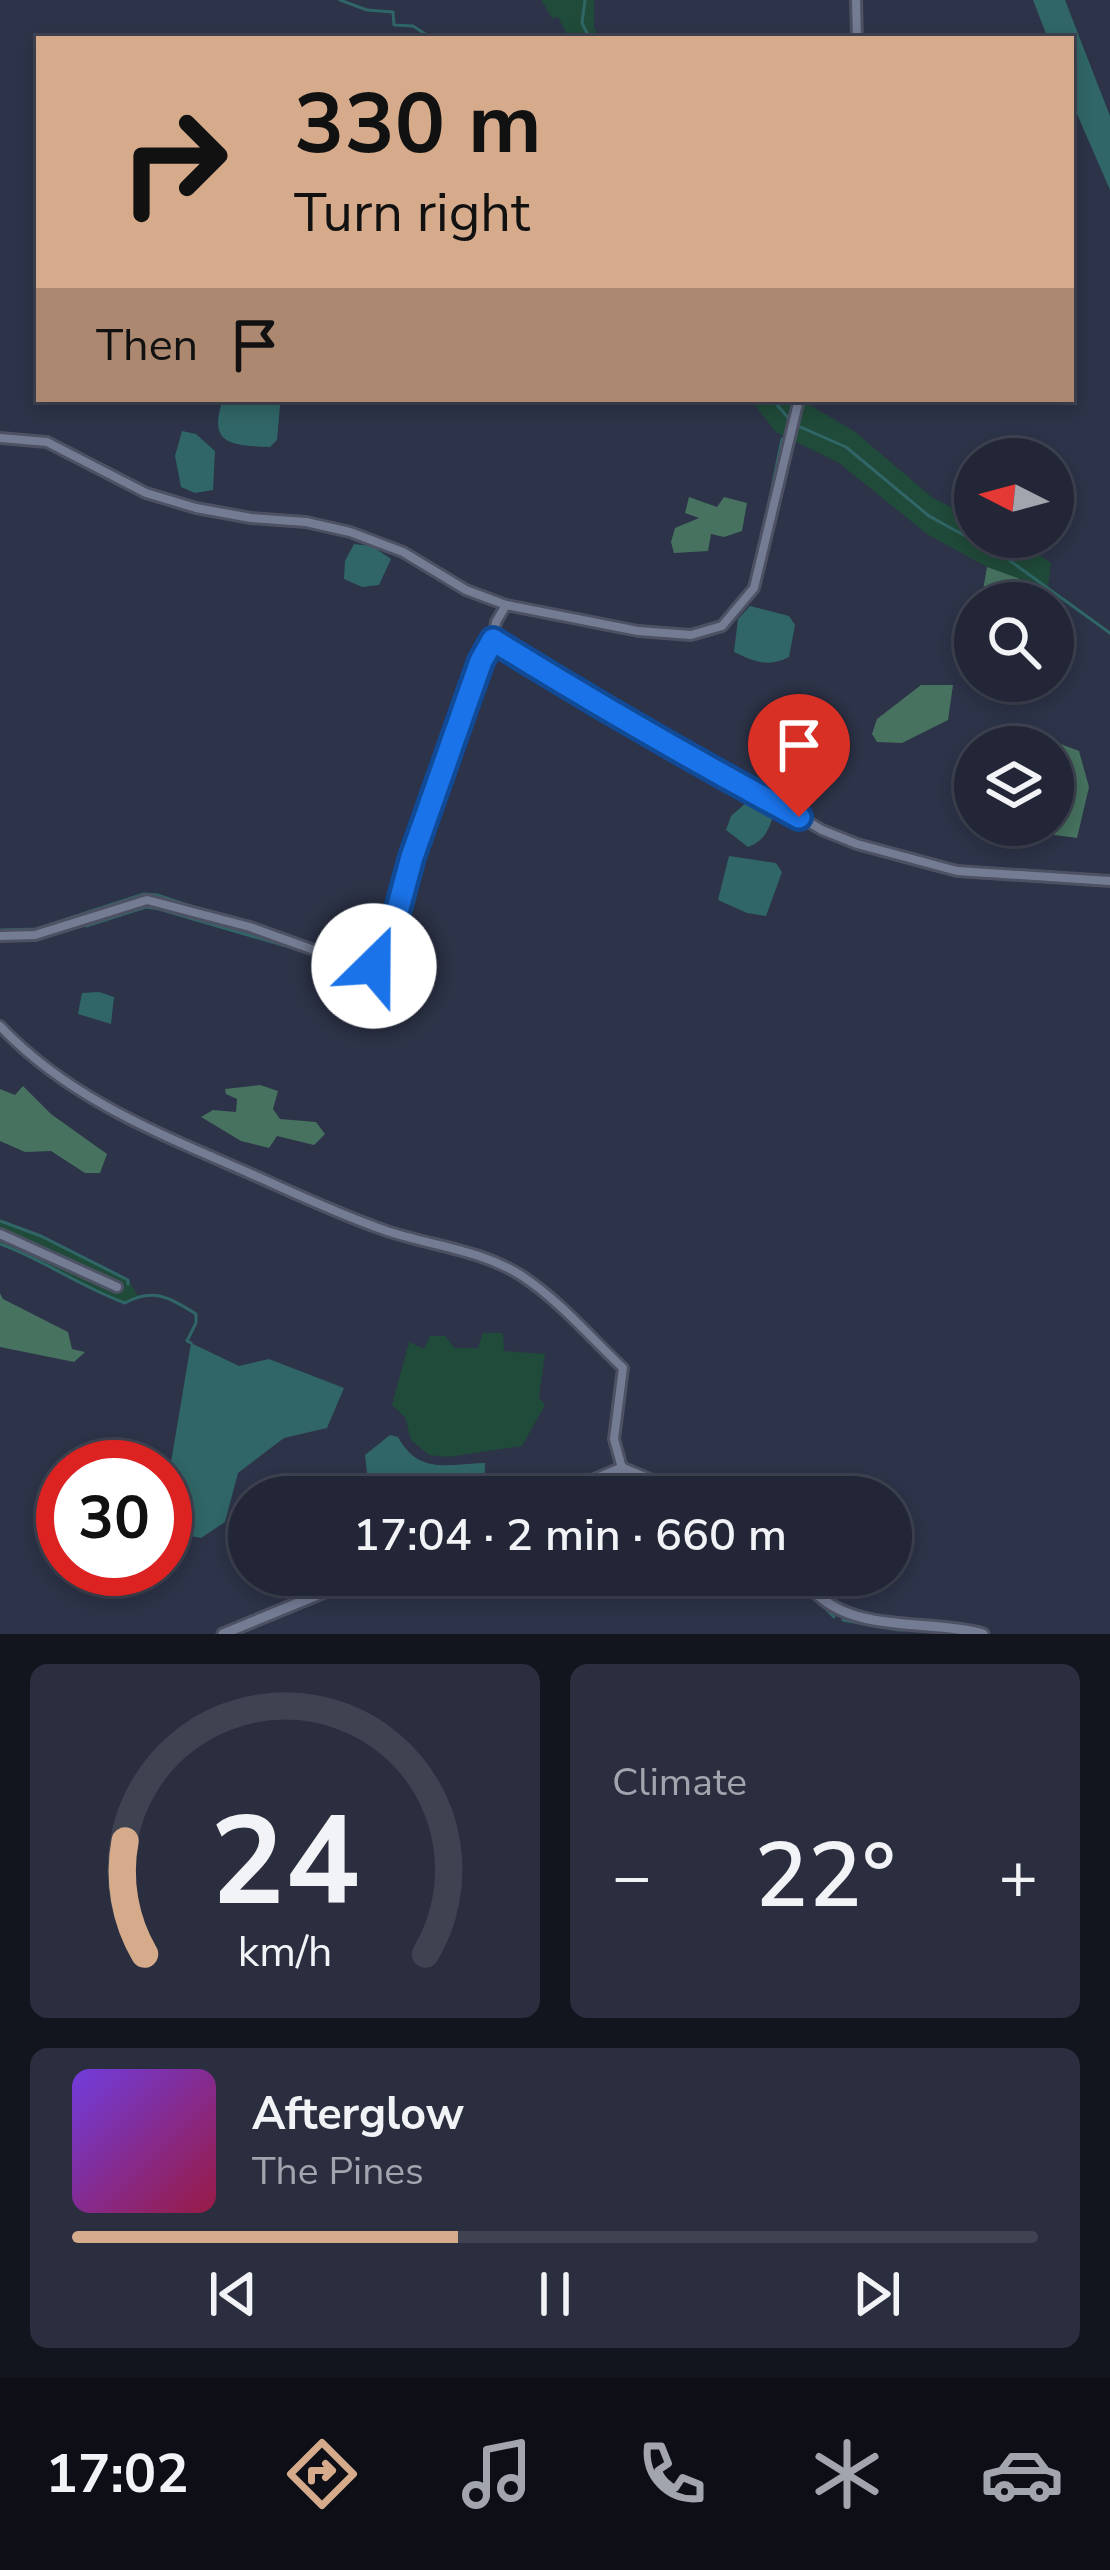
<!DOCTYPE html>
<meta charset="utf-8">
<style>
:root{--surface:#222636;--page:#2a2e3e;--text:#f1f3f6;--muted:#a2a5ad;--line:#3f4351;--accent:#d6ab8b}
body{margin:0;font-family:"Nunito Sans",sans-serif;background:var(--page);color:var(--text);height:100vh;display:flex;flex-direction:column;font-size:45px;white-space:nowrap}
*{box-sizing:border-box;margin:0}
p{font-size:39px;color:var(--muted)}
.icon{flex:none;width:66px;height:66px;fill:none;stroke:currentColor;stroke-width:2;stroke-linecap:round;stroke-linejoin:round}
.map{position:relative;height:1634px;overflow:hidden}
.sheet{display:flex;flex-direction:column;gap:30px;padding:30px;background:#13151e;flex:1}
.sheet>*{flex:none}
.top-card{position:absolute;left:36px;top:36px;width:1038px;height:366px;border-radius:0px;box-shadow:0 6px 18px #0003,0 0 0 3px var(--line);background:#d6ab8b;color:#111;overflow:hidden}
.needle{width:78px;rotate:276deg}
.fabs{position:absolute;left:954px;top:438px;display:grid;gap:24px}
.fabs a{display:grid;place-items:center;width:120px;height:120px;border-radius:50%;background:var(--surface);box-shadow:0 6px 18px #0003,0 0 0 3px var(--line);font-size:60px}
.speed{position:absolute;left:36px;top:1440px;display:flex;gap:24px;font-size:60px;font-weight:700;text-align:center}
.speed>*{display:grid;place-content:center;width:156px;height:156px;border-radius:50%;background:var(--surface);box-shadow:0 6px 18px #0003,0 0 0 3px var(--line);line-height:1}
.speed .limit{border:18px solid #d22;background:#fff;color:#111}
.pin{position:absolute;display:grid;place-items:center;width:102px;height:102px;color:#fff;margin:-123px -51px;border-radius:50% 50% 50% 0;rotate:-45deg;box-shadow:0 0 12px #0007}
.pin .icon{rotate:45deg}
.me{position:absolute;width:132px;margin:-66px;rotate:23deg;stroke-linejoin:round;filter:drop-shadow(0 0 9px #0008)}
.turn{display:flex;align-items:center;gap:42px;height:252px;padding:0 60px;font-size:54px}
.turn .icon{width:156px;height:156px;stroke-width:2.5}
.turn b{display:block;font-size:84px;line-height:102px}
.then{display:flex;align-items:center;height:114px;padding:0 60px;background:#0003;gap:24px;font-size:45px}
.big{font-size:90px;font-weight:600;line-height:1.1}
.sheet .card{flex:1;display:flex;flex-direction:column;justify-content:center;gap:18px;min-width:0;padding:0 42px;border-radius:18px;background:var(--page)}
.sheet .dial{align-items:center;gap:0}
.dial svg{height:312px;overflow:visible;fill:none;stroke:var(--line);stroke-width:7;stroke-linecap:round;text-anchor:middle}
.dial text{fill:var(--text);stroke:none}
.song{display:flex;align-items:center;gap:36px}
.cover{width:144px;height:144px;border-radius:18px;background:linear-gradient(135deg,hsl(260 70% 55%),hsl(340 70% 35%))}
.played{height:12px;border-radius:6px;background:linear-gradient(90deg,var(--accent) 40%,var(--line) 40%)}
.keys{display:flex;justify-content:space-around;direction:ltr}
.heat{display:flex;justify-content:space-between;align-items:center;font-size:66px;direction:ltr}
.sheet .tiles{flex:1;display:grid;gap:30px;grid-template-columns:1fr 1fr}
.card:last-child{grid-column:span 2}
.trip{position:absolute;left:228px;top:1476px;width:684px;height:120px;border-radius:60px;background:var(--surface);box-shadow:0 6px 18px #0003,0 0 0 3px var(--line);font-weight:600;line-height:120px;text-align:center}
.dock{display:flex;height:192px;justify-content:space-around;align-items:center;background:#0e0f16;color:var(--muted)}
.dock .icon{width:84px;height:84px}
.dock .selected{color:var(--accent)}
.dock b{font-size:54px;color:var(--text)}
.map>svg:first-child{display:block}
</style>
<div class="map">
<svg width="1110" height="1634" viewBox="0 0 1110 1634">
<rect width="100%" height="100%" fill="#2d3348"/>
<!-- green -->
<g fill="#204a39">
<path d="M541,0H594V28L602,39H569L558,17L552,18Z"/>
<path d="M750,399H807L813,407L854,431L933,498L975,519V537C1012,537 1021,541 1051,563L1046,603H1037L1018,578L987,567L927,534L839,463L776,432Z"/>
<path d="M0,1221L41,1236L128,1280L138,1296L125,1303C81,1287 44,1260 0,1244Z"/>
<path d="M483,1333H503L504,1351L545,1354L539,1397L545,1405L522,1446L448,1457L429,1455L411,1440L405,1417L392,1405L409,1342L424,1349L430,1336H445L455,1348H478Z"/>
</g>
<!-- forest -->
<g fill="#46725f">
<path d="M689,497L717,507L724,497L747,503L742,531L724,537L711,534L708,551L674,553L671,542L675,528L699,518L685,513Z"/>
<path d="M987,567L1018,578L1037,603L982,596Z"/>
<path d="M921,685H953L948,720L902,743L877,742L872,734L877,719Z"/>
<path d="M1058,743L1079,751L1089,787L1077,838L1040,833L1034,825H1053V747Z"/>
<path d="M260,1085L278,1091L273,1109L280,1119L316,1122L325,1134L314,1145L277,1136L269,1148L241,1141L201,1117L213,1110L236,1112L237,1099L226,1094L225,1089Z"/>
<path d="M23,1086L51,1114L107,1154L100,1173H85L51,1151L25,1152L0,1141V1089L15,1095Z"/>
<path d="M0,1293L3,1299L68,1332L72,1349L85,1352L74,1362L0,1347Z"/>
</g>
<!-- water -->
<g fill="#306667">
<path d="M1033,0H1065L1110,116V190L1071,100V39H1048Z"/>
<path d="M223,399L280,405L277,440L270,447C232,445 207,446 223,399Z"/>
<path d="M182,431L196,434L215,451L213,490L195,493L181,487L175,456Z"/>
<path d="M354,544L372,546L391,559L379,585L362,587L344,579L345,561Z"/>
<path d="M750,606L789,616L795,625L789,657C769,668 752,661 734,652L738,619Z"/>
<path d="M747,802H756L774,813C769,829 765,841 748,847L726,830L731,816Z"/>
<path d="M729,856L776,863L782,872L766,916L747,913L718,900Z"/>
<path d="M99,992L114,997L111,1024L78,1014L82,993Z"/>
<path d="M191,1343L239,1366L269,1359L344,1388L327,1428L284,1438L238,1473L225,1522L201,1538L165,1531V1498Z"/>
<path d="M390,1435L398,1437C419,1475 447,1464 485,1463L484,1497H380L376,1482L367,1473L365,1455Z"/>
</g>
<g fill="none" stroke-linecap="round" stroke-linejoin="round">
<!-- stream -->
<g stroke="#306667" stroke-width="3">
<path d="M340,0L367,10L393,12L394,25L413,26L433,39"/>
<path d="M585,0L582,23L590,39"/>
<path d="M772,399L790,420"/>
<path d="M798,426L846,447L929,516L1009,560L1110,633"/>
<path d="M763,532L782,439"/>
<path d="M744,594L750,586L761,541"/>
<path d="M620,624L694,631"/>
<path d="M515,659L553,683"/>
<path d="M460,708L477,658"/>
<path d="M462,736L486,666"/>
<path d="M438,766L451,735"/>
<path d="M424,804L436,773"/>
<path d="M408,887L456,750"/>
<path d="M86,926L146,907L159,909L320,956L367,977L378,971L396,931"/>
<path d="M0,930L36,929L144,894L157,895L358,961L366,962L376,956"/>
<path d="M385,937L419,817"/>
<path d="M0,1221L41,1236L128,1280V1284"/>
<path d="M0,1244C44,1260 81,1287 125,1303C153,1287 171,1298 196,1314V1323L187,1341L191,1343"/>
<path d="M760,1575L808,1588"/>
<path d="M815,1598L834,1617"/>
<path d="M843,1620L899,1630L918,1629"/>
</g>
<defs>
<g id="minor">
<path d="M856,0L857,39"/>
<path d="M0,438L47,442L146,493L196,508L251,518L306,522L350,532L403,552L466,590L506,605L496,622L493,640L620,720L715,768L822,830L857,844L957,871L1110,881"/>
<path d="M506,605L638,631L691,635L722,626L754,588L799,399"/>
<path d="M0,936L35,935L147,900L250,927L364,968L374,966L392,931L412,857L481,661L493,640"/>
<path d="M0,1026C69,1099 160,1134 249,1173C294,1193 338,1214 384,1230C430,1246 480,1249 522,1276C560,1301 590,1337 623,1368L614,1439L622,1468"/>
<path d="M0,1234L117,1287"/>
</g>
<g id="tertiary">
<path d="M553,1497L622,1468L691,1497"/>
<path d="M812,1575L815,1592C855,1634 931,1619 983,1634"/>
<path d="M223,1634L366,1575"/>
</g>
</defs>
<!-- minor casing -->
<use href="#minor" stroke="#4c5163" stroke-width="14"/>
<!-- tertiary casing -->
<use href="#tertiary" stroke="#4c5163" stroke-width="15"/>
<!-- minor -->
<use href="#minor" stroke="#747c94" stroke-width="8"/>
<!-- tertiary -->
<use href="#tertiary" stroke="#747c94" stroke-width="9"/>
</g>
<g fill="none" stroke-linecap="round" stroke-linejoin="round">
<defs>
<path id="route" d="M374,966L392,931L412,857L481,661L493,640C593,702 695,761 799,817"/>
</defs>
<!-- route casing -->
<use href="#route" stroke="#114b97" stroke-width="30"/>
<!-- route -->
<use href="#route" stroke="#1a73e8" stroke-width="21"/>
</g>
</svg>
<div class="fabs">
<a><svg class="needle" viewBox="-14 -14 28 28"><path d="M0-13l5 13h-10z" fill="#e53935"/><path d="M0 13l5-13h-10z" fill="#a2a5ad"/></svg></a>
<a><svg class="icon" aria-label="search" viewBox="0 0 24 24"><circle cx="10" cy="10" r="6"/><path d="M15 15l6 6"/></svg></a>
<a><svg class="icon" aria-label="layers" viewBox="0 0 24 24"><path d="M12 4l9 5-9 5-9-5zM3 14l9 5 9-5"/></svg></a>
</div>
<div class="speed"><div class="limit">30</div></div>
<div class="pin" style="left:799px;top:817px;background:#d93025"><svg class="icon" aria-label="arrive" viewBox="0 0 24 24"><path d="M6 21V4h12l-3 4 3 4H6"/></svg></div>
<svg class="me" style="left:374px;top:966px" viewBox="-20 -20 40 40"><circle r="19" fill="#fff"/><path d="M0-13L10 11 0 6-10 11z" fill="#1a73e8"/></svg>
<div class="trip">17:04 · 2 min · 660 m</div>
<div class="top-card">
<div class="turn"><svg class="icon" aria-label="right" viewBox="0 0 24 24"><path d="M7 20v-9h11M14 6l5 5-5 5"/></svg><div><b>330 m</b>Turn right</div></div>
<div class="then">Then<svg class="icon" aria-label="arrive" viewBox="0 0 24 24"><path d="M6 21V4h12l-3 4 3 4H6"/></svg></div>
</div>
</div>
<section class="sheet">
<div class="tiles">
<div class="card dial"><svg viewBox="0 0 100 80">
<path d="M14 69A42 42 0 1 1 86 69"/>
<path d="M14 69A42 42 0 0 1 9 40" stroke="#d6ab8b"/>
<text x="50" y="56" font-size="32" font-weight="700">24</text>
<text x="50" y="72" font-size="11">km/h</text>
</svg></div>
<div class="card"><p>Climate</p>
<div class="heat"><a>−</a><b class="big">22°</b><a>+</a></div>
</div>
<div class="card">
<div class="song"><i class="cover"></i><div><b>Afterglow</b><p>The Pines</p></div></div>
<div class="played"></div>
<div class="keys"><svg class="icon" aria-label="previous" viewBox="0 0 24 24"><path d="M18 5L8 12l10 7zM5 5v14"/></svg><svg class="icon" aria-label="pause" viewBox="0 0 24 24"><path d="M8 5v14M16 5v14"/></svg><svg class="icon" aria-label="next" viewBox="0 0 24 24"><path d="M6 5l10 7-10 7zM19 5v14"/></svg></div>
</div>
</div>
</section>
<nav class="dock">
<b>17:02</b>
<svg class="icon selected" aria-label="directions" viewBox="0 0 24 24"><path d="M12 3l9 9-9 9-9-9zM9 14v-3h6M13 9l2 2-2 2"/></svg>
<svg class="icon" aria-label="music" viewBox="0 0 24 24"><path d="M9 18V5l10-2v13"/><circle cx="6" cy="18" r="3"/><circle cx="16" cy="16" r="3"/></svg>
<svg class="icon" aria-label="phone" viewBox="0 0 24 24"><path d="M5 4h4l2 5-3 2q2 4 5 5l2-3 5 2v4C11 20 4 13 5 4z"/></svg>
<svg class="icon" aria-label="climate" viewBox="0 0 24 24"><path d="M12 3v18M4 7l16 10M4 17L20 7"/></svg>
<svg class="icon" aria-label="car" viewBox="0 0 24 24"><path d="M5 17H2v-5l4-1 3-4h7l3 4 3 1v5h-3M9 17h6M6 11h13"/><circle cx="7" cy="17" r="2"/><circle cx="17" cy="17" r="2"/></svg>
</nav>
